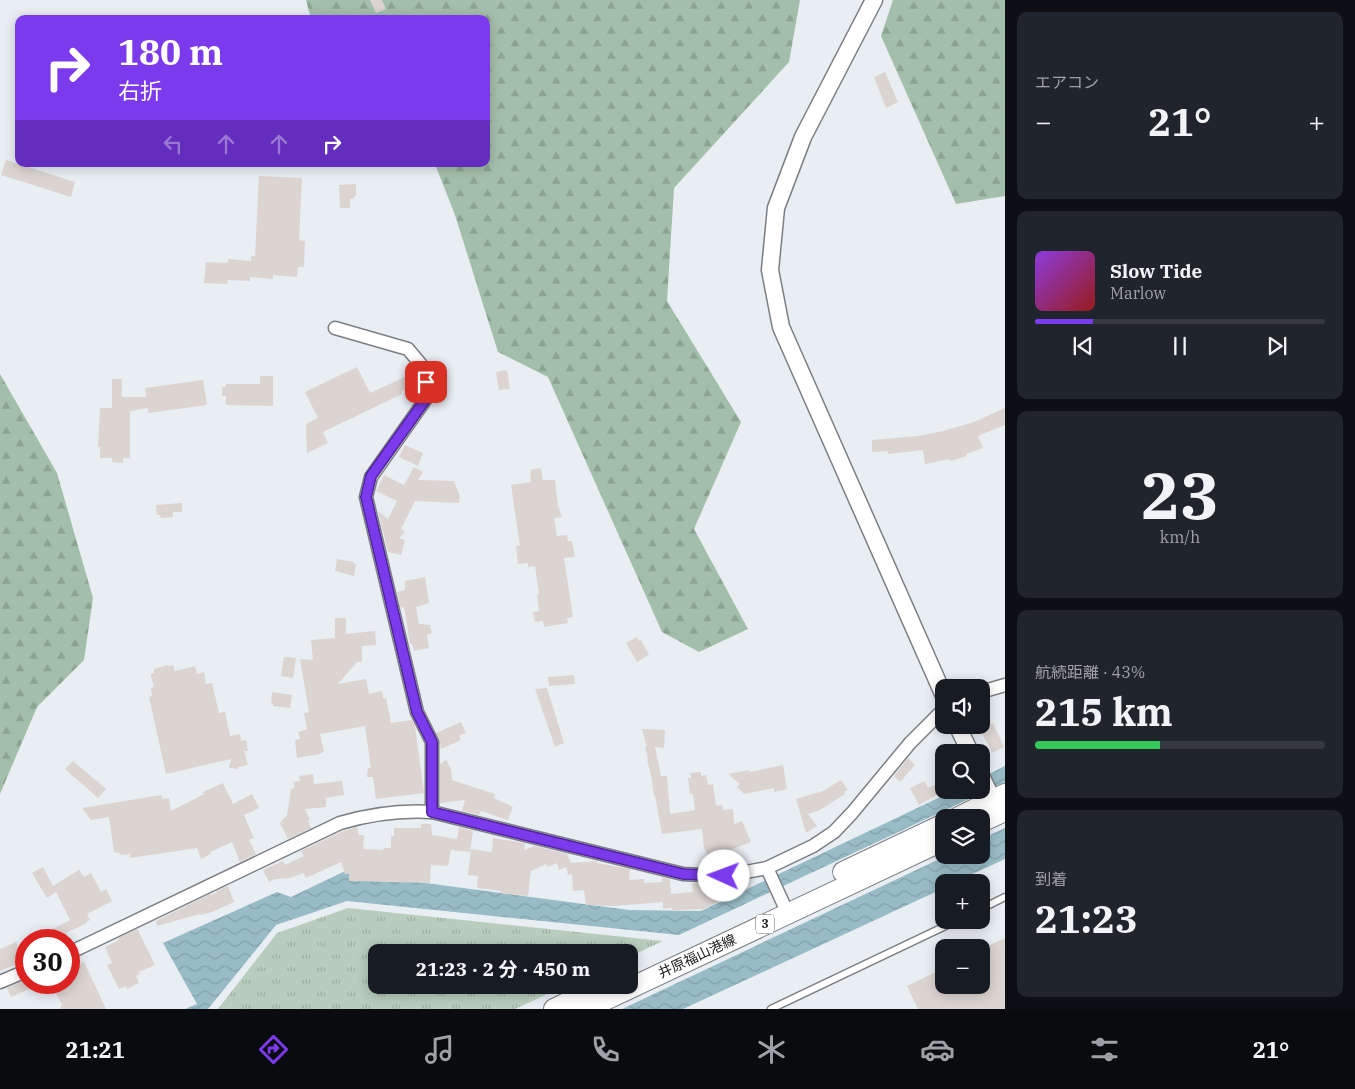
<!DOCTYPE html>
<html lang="ja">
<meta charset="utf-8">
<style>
:root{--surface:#171b24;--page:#20242c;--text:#f1f3f6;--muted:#9ea1a6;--line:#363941;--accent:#7c3aed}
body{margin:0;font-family:"IBM Plex Serif","Noto Sans JP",serif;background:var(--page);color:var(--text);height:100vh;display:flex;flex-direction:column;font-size:19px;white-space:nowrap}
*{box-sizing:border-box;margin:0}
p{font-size:16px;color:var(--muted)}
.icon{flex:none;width:28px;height:28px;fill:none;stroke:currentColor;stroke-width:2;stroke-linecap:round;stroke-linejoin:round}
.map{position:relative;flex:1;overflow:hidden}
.panel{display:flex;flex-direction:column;gap:12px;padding:12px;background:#0d0f14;width:350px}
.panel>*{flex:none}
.hud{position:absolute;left:15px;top:15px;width:475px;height:152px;border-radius:10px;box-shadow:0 2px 12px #0003;background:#7c3aed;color:#fff;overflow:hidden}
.controls{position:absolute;left:935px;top:679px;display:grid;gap:10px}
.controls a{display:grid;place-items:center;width:55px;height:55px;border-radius:10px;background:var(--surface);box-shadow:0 2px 12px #0003;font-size:25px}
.speed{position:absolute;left:15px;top:929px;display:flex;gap:10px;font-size:25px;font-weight:700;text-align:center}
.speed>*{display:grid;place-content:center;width:65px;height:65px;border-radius:50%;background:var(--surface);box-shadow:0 2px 12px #0003;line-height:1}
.speed .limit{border:8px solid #d22;background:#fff;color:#111}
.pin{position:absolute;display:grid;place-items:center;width:42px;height:42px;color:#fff;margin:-21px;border-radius:10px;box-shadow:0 2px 8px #0006}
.me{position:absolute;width:55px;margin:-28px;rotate:272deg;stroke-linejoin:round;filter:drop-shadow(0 0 4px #0008)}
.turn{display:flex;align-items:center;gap:18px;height:105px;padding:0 20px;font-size:22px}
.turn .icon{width:65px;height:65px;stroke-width:2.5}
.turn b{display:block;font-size:35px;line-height:42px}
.lanes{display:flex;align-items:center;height:48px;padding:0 20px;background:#0003;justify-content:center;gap:25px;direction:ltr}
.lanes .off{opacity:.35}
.big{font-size:38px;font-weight:700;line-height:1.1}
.panel .card{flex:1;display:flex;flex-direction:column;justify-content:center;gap:8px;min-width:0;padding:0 18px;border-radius:10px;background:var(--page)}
.panel .dial{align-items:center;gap:0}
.dial b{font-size:65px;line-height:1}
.song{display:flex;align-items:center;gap:15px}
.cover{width:60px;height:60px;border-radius:8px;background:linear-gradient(135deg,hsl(270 70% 55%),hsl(0 70% 35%))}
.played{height:5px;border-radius:2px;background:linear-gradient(90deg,var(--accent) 20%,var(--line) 20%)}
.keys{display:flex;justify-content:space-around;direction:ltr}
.heat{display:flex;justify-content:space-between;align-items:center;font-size:28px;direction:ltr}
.charge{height:8px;border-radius:4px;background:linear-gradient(90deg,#34c759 43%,var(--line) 0)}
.trip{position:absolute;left:368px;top:944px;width:270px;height:50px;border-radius:10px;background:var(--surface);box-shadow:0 2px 12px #0003;font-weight:700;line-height:50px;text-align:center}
.menu{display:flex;height:80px;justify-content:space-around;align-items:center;background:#090b0e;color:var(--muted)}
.menu .icon{width:35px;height:35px}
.menu .on{color:var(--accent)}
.menu b{font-size:22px;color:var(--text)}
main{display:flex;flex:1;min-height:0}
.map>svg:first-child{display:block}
</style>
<main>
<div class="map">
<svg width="1005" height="1009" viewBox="0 0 1005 1009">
<defs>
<pattern id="forest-firs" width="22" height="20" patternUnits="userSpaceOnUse" patternTransform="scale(1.25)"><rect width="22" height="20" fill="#a3beaa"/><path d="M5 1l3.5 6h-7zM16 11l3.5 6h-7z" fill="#8ca392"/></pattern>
<pattern id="park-tufts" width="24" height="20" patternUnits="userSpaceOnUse" patternTransform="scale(1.25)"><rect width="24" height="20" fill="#b8cdbd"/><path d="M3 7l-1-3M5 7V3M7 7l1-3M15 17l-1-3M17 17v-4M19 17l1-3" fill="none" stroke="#9eb0a2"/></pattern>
<pattern id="water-waves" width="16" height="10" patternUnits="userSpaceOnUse" patternTransform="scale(1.25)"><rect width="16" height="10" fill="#98bcc6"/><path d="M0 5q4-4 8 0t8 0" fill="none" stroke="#83a1aa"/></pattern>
</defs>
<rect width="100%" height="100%" fill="#e9eef3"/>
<!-- forest -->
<g fill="url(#forest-firs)">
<path d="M306,0H800L789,62L674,188L667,301L741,422L694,529L748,629L699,652L662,632L548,377L498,352L455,215L435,164H486V19H311Z"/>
<path d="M893,0H1005V196L956,204L881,36Z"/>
<path d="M0,374L57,473L93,598L84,660L37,707L0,794Z"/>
</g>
<!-- park -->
<path fill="url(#park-tufts)" d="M348,908L663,941L629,957V952H376V985H567L515,1009H218L277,933Z"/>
<!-- water -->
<g fill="url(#water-waves)">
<path d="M1005,766V782L679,935L347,901L276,925L208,1009H185L197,1004L163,943L277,892L291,897L343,872L629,910L701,911L955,790H981V778Z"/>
<path d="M1005,828V859L955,882H944V888L683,1009H622L948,855H981V839Z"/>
</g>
<!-- building -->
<g fill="#dbd4d1">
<path d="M370,0H382L386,9L376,13Z"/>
<path d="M885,72L898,102L886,108L874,77Z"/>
<path d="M6,160L75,182L71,197L1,175Z"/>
<path d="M259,176L302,178L299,240L305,241L304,267H298L297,277L273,275V279L250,277V281L228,280L227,284L204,283L206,262L228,263V259L251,261V256H255Z"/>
<path d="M356,184V196H354V199H350V208H340L339,185Z"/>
<path d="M357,367L370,393L405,377L410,388L401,391L402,394L323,432L328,443L307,453L306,424L318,418L305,392Z"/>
<path d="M507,370L510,389L499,390L496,372Z"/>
<path d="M260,376H273V406L226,405V396H222V387H226V384H260Z"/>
<path d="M112,379H122V397H146L145,388L203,380L207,405L148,413V408L130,411V458H123V463L112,462V458H100V447H98L100,408H112Z"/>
<path d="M1005,408V425L978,436L983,448L966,454L967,456L951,461L949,459L925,464L923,450L888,454V451L872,452V440L919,436L943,431L974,422Z"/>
<path d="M405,445L423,453L418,466L399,457Z"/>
<path d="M414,467L423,472L418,480L454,481L460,496L459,503L415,501L401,529L405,532L399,538L405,540L401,555L388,552L378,511L388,519L397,501L376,491L384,475L404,485Z"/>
<path d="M541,468L543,480H555L558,506L562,517L554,518L557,536L567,535L568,541H572L575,557L564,558L573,617L567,618L568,623L544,627L543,621L535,622L533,612L539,611L537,594H539L535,566L528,567V563L518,564L516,546H520L511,485L531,482L530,470Z"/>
<path d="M182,503V512H173V517L161,518L160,515H157L156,505Z"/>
<path d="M337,559L354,562V564H356L354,576L335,571Z"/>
<path d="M425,577L429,603L416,607L419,624L430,625L432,633L427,635L429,648L414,651L412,644H410L404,607L401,608L397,592L405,590V581Z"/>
<path d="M335,618H346V634L375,631L376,645L362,646V662H357L338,684L366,679L369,694L382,691L383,698H386L391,723L412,720L415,726L424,793L376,799L373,777H367L368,768H371L365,726L320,734L324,751L320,754L297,758L295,740L300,739L298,732L307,729L304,713L309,712L300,659L313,660L311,640L335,638Z"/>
<path d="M637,637L639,641L641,640L649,655L637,662L626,643Z"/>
<path d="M284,657L296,658L293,678L281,676Z"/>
<path d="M168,665V666L173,665L175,671L195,666L197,674L204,672L206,684L212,683L219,713L225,712L230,736L240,734L241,741L246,740L248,751H244L248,765L238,767V769L229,768L231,759L166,774L149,697L152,696L151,688L154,687L151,676V674L154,673V669Z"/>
<path d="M574,675L575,684L549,686L548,677Z"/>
<path d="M547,688L564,743L555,747L535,689Z"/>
<path d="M272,692L292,695L290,708L273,706V704L271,703Z"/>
<path d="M461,722L466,733L459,736L461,740L441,749L439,739L436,733Z"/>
<path d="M993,723L1004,747L992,753L980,729Z"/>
<path d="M642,729L665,730L664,748L655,747L661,776H667L670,814L695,810L693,794H690L688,778H691L690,773L701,772V776L706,775L708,785L713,784L716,806L722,805L723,810L733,809L734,824L742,821L751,842L730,850L736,865L726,867L722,855L720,854L709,858L704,848L702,829L662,834L655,796H654L652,780L647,759H648L645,747H647Z"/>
<path d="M908,758L915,765L900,782L894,776Z"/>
<path d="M446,760L451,769L452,780L495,794L494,798L513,807L508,820L481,811L479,815L462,811L465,800L440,803V764Z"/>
<path d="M73,761L106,789L98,798L65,769Z"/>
<path d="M783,765L787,789L774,792V788L744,794L737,787L740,784L728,774L749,770V772Z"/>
<path d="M313,774L314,784L342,781L344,795L326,798V807L305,809L310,820L308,821L311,828L288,839L280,823L284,818L287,816L291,789L294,788V782L300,781L299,776Z"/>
<path d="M841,780L848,790L844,792L845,794L820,810L808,814L817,826L806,833L796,799L823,791Z"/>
<path d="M924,781L928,788L944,781V791L919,805L910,788Z"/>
<path d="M223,783L233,804L252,794L259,808L244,815L254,838L249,840L256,854L240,862L232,842L210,852L211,854L201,859L197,848L130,858V854L121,855L120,853L114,852L109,817L91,820L82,808L161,795L162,799L169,798L171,811L204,794L203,792Z"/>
<path d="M421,824H431L432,835L457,839L459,827L473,831L470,852L451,850L448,866L431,865L430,883L349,881V874H345L341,862L306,878L303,873L291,878L276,879L269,882L263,870L283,861L285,865L304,856L301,851L343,831L357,827L359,835H364L363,849L383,850L384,848H391V836H394V828H421Z"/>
<path d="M493,838L525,843L524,850L536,846L567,854L571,863L597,861V863L630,869L629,880L644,879V883L662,882V877L670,879L671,894L693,892L692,883H704L705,892L722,884L738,882L742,889L704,909L672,910V908L663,909V902L614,906L586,905L584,890L573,891L572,874L568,875L566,867L559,870L557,863L548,867L546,864L531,871L528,896L500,893L501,891L477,888L478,876L468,875L471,849L492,852Z"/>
<path d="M43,867L53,886L79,870L84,877L91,873L101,892L106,889L112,901L87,914L90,920L86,922L87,923L66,933L71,943L69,944V940H53L49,931L70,920L56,892L47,898L32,873Z"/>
<path d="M228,886L234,902L212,912L200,915V914L157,926L156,921L208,895L217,893L216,891Z"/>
<path d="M137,929L138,930L155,965L139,972L140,974L136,976L139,983L127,989L126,986L119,989L107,965L112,963L105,947L119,940L118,938Z"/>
<path d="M1005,938V1009H918L907,986L944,968V985H981V949Z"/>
<path d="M16,942L24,961L0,971V949Z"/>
<path d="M78,958L81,964L84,962L106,1009H60L62,1004L53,988L64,982H69V961Z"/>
<path d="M25,980L29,989L11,997L7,988Z"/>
</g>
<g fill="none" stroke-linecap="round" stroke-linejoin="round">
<defs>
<g id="service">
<path d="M981,909L1005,897"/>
<path d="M771,1009L958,920"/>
</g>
<g id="minor">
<path d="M335,328L408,349L423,367L428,396L371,477L366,497L417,712L432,742V812"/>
<path d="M981,692L1005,685"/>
<path d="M767,868L788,914"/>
<path d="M69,953L340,823C371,814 400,810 432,812L683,874L724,876L767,868L813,846L834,832L852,813L910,743L944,709"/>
<path d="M0,982L26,971"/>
</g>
<g id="tertiary">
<path d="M874,0L803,137L776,208L770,270L781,327L944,696"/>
<path d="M957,725L970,752"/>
<path d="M981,776L998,811"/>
</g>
<g id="primary">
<path d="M957,818L1005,794"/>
<path d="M981,822L1005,811"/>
<path d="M843,872L944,824"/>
<path d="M554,1009L602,986"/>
<path d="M586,1009L944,840"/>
</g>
</defs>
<!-- service casing -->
<use href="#service" stroke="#7b7f84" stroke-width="9"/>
<!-- minor casing -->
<use href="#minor" stroke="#7b7f84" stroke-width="15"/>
<!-- tertiary casing -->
<use href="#tertiary" stroke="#7b7f84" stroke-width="19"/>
<!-- primary casing -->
<use href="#primary" stroke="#7b7f84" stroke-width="22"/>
<!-- service -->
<use href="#service" stroke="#fff" stroke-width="6"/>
<!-- minor -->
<use href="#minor" stroke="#fff" stroke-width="12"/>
<!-- tertiary -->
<use href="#tertiary" stroke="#fff" stroke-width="16"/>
<!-- primary -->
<use href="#primary" stroke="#fff" stroke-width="20"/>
</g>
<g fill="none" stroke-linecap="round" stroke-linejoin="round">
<defs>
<path id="route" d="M426,382L428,396L371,476L366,497L417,712L432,742V812L683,874L724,876"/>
</defs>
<!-- route casing -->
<use href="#route" stroke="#51269a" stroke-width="12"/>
<!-- route -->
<use href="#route" stroke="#7c3aed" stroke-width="9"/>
</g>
<g text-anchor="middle" stroke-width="4" stroke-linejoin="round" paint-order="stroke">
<!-- shield labels -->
<rect fill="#fff" stroke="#646466" stroke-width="1" x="756" y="914.5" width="18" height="19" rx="4"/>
<g font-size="12" font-weight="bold" fill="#212224">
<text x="765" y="928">3</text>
</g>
<!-- street labels -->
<g font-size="14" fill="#212224" stroke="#fff">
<text transform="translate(697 956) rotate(-25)" y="5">井原福山港線</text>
</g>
</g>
</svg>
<div class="controls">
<a><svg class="icon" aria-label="sound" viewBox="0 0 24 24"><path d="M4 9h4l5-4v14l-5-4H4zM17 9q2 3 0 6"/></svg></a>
<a><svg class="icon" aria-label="search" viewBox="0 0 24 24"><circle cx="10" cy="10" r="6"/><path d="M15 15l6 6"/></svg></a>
<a><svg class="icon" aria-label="layers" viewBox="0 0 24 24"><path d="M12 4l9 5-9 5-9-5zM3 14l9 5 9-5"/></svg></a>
<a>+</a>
<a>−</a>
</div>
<div class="speed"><div class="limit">30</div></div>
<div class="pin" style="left:426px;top:382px;background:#d93025"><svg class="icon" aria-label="arrive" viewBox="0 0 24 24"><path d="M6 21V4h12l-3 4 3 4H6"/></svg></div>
<svg class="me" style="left:724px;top:876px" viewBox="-20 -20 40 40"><circle r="19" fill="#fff"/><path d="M0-13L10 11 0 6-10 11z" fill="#7c3aed"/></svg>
<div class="trip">21:23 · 2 分 · 450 m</div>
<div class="hud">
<div class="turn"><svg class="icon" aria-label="right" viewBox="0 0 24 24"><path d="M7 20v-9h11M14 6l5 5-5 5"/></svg><div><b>180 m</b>右折</div></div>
<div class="lanes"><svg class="icon off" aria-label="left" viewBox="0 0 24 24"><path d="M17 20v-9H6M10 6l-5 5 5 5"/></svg><svg class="icon off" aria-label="ahead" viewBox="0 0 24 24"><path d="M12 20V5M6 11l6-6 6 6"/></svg><svg class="icon off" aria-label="ahead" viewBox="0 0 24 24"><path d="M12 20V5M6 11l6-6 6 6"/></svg><svg class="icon" aria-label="right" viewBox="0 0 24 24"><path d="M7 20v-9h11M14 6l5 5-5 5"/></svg></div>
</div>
</div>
<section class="panel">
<div class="card"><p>エアコン</p>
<div class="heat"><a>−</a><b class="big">21°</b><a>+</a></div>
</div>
<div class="card">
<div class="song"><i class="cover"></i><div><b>Slow Tide</b><p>Marlow</p></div></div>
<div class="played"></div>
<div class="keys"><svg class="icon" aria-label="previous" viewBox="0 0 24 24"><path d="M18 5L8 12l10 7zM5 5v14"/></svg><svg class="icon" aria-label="pause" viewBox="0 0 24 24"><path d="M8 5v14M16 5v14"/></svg><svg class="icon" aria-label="next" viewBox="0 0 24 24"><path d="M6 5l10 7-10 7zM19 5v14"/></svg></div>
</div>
<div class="card dial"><b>23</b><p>km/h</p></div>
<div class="card"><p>航続距離 · 43%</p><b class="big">215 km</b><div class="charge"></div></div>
<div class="card"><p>到着</p><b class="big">21:23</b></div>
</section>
</main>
<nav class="menu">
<b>21:21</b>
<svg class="icon on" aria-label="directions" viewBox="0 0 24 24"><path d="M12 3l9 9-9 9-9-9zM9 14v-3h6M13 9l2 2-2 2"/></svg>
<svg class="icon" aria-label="music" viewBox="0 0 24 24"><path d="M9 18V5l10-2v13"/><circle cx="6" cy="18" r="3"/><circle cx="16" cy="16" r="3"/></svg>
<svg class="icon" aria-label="phone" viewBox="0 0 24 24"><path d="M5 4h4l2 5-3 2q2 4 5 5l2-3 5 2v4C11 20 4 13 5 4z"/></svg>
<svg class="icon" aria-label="climate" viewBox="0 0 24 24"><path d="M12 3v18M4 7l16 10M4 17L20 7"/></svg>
<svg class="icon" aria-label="car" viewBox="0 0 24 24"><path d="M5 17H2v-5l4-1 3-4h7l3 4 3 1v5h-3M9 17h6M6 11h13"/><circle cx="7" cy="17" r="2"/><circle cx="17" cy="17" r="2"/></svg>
<svg class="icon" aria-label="filters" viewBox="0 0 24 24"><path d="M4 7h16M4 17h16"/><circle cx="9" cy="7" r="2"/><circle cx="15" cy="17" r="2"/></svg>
<b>21°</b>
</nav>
